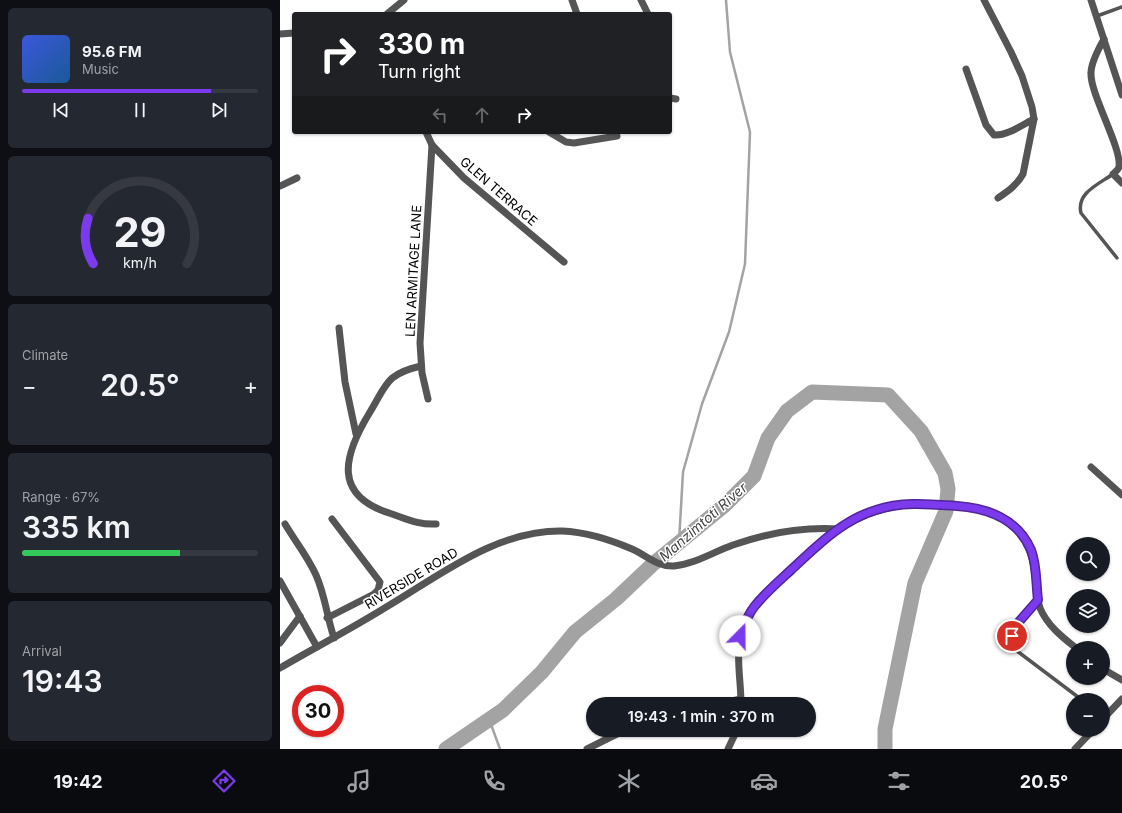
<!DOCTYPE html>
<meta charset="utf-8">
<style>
:root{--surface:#171b24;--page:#242831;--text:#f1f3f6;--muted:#9ea1a6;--line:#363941;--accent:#7c3aed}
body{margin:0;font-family:Inter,sans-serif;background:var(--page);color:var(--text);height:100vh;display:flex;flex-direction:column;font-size:15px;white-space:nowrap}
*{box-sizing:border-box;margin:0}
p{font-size:13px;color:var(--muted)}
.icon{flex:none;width:22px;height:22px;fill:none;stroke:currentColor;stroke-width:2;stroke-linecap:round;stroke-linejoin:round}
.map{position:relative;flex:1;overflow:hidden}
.sheet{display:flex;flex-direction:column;gap:8px;padding:8px;background:#0d0f14;width:280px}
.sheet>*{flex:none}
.guide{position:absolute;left:12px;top:12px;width:380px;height:122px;border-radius:4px;box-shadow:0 1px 3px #0004;background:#202124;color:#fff;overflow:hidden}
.tools{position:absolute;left:786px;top:537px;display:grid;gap:8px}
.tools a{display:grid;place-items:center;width:44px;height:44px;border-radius:50%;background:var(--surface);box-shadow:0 1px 3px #0004;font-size:20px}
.speed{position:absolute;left:12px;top:685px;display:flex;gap:8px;font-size:20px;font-weight:700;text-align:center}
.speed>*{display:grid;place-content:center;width:52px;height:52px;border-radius:50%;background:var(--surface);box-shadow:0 1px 3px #0004;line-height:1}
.speed .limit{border:6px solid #d22;background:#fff;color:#111}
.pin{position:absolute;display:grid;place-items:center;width:34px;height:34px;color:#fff;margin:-17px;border:2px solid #fff;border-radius:50%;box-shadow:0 1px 4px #0007}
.me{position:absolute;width:44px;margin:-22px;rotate:22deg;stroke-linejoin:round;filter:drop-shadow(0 0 3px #0008)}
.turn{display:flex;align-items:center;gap:14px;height:84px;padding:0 20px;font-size:18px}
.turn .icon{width:52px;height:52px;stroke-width:2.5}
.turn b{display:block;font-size:28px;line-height:34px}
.lanes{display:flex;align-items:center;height:38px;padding:0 20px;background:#0003;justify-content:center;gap:20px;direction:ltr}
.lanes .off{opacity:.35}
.big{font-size:30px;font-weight:600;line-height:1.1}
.sheet .widget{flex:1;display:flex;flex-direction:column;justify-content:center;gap:6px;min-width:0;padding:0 14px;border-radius:6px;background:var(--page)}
.sheet .dial{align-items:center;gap:0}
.dial svg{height:104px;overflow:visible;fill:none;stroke:var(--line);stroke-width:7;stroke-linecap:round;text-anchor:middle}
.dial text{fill:var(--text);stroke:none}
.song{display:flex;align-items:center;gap:12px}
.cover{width:48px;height:48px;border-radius:6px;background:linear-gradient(135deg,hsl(230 70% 55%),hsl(210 70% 35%))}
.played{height:4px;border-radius:2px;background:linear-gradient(90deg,var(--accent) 80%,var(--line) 80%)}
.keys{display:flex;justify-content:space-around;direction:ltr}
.heat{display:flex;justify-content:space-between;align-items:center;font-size:22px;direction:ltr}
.charge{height:6px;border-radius:3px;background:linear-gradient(90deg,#34c759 67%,var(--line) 0)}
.trip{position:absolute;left:306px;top:697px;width:230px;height:40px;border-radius:20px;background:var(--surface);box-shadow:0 1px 3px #0004;font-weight:600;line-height:40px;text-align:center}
.dock{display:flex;height:64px;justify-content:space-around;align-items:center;background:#090b0e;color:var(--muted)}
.dock .icon{width:28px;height:28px}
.dock .current{color:var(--accent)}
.dock b{font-size:18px;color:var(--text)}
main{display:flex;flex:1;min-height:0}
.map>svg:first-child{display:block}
</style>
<main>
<section class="sheet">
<div class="widget">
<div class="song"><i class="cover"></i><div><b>95.6 FM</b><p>Music</p></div></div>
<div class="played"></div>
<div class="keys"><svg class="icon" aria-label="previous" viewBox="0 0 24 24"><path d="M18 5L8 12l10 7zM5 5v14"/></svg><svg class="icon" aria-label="pause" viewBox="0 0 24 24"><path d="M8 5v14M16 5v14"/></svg><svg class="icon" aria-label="next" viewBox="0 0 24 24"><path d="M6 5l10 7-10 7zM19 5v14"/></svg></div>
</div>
<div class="widget dial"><svg viewBox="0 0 100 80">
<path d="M14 69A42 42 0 1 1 86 69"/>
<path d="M14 69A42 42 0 0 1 10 34" stroke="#7c3aed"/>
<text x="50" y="56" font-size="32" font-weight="700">29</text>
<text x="50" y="72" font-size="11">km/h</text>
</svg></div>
<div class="widget"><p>Climate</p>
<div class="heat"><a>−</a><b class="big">20.5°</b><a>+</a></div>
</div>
<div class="widget"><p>Range · 67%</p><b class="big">335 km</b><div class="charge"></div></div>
<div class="widget"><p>Arrival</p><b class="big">19:43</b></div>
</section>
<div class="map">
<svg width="842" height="749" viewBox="0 0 842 749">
<rect width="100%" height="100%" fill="#fff"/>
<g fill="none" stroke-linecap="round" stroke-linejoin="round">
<!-- stream -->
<g stroke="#a3a3a3" stroke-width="2.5">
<path d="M399,542L403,472L422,404L449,332L465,264L470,132L450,52L446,0"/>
<path d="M209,719L220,749"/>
</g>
<!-- river -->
<path stroke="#a3a3a3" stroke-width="15" d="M166,749L223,710L262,672L295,632L336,599L373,564L445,505L474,476L488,438L507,411L532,392L608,395L641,431L665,473L668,489L666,511L635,583L605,729V749"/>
<!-- service -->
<g stroke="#555" stroke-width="3.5">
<path d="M817,16L842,7"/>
<path d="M833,174C819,184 796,193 801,213L837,258"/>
<path d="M758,600C743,615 725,630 737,651L802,700"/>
</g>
<!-- minor -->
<g stroke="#555" stroke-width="7">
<path d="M292,0L297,14"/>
<path d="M361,0L368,14"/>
<path d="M704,0L731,52L742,76L752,107L754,119L743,174C737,185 728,191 718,198"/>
<path d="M811,0L842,95"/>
<path d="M107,14L124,0"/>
<path d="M0,34L14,33"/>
<path d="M824,39C819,48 811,62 811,73C810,94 842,148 839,167C838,170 835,172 833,174L842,183"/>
<path d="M686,69L706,125L714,135C727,136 742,125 754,119"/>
<path d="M390,98L396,99"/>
<path d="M146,132L152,145L184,178L284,262"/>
<path d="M269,132L286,142L294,143L337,136"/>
<path d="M0,186L17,178"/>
<path d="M59,328L65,382L76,434"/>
<path d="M141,366C106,374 107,384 90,412C63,456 52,496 112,514C127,519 139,525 156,524"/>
<path d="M148,399L142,373L140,343L152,145"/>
<path d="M811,467L842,495"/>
<path d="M5,524C15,541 28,557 36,575C45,595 47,617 54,638"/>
<path d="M0,581L37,647"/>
<path d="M47,618L94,594L98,590L100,582L52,519"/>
<path d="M0,643L20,616"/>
<path d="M0,668C34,648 69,630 103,609C158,577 215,530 282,531C305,532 331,540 352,549C366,555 377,567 394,566C415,564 433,552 453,545C487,533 522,527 558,529"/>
<path d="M823,669L842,680"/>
<path d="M438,704L461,699"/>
<path d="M461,704C461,675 453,648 466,621C475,601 494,586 510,571C550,534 579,507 636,504C648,503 661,505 673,506C692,507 711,509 727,520C747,535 754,557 756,581C757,590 757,599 760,608C767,625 782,637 796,648"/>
<path d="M823,719L842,699"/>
<path d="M307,749L345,730"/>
<path d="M448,749L457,730"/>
<path d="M795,749L813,730"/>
</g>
</g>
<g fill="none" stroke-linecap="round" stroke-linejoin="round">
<defs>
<path id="route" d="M460,636C464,626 467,616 474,607C485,593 498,582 511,570C536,547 562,520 596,510C622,501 650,504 677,506C707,508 738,519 751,550C757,565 756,585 758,600L737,624L732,636"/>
</defs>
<!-- route casing -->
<use href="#route" stroke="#51269a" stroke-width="10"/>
<!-- route -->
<use href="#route" stroke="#7c3aed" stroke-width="7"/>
</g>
<g text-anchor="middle" stroke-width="3" stroke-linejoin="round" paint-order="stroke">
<!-- street labels -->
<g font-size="13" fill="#000" stroke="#fff">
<text transform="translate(219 191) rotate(41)" y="5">GLEN TERRACE</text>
<text transform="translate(133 271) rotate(-87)" y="5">LEN ARMITAGE LANE</text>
<text transform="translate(131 578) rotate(-31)" y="5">RIVERSIDE ROAD</text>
</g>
<!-- water labels -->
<g font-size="14" font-style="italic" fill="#444" stroke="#fff">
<text transform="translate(423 522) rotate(-41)" y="5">Manzimtoti River</text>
</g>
</g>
</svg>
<div class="tools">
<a><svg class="icon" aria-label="search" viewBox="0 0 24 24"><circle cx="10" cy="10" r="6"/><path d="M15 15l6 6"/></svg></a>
<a><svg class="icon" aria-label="layers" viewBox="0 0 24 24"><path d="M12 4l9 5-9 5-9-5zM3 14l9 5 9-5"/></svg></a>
<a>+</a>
<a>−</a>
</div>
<div class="speed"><div class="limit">30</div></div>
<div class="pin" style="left:732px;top:636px;background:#d93025"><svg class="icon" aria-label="arrive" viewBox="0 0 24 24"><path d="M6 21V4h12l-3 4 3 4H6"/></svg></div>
<svg class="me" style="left:460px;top:636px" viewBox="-20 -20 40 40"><circle r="19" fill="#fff"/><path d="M0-13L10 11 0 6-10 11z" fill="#7c3aed"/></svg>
<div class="trip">19:43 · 1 min · 370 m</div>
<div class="guide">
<div class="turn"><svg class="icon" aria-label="right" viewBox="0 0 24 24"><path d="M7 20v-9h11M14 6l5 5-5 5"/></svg><div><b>330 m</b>Turn right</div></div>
<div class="lanes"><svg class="icon off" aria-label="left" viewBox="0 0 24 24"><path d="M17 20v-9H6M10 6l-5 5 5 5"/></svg><svg class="icon off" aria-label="ahead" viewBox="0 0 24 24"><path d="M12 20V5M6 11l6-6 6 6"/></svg><svg class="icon" aria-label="right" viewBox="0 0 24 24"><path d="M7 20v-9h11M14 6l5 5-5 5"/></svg></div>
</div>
</div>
</main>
<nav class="dock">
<b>19:42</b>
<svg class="icon current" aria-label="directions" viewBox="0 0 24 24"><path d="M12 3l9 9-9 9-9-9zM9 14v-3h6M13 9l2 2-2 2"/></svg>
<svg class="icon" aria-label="music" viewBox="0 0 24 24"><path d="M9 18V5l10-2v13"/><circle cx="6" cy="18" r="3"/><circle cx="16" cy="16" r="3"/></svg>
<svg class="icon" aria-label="phone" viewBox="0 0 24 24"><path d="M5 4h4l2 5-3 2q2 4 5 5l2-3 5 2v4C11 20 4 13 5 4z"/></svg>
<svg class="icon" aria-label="climate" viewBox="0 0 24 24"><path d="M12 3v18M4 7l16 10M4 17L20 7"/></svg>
<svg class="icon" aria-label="car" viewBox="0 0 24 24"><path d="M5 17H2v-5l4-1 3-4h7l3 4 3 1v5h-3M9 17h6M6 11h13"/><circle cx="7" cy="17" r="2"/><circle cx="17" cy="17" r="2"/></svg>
<svg class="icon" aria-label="filters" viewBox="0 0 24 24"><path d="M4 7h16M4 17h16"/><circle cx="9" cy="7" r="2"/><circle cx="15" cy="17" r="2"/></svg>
<b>20.5°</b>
</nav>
